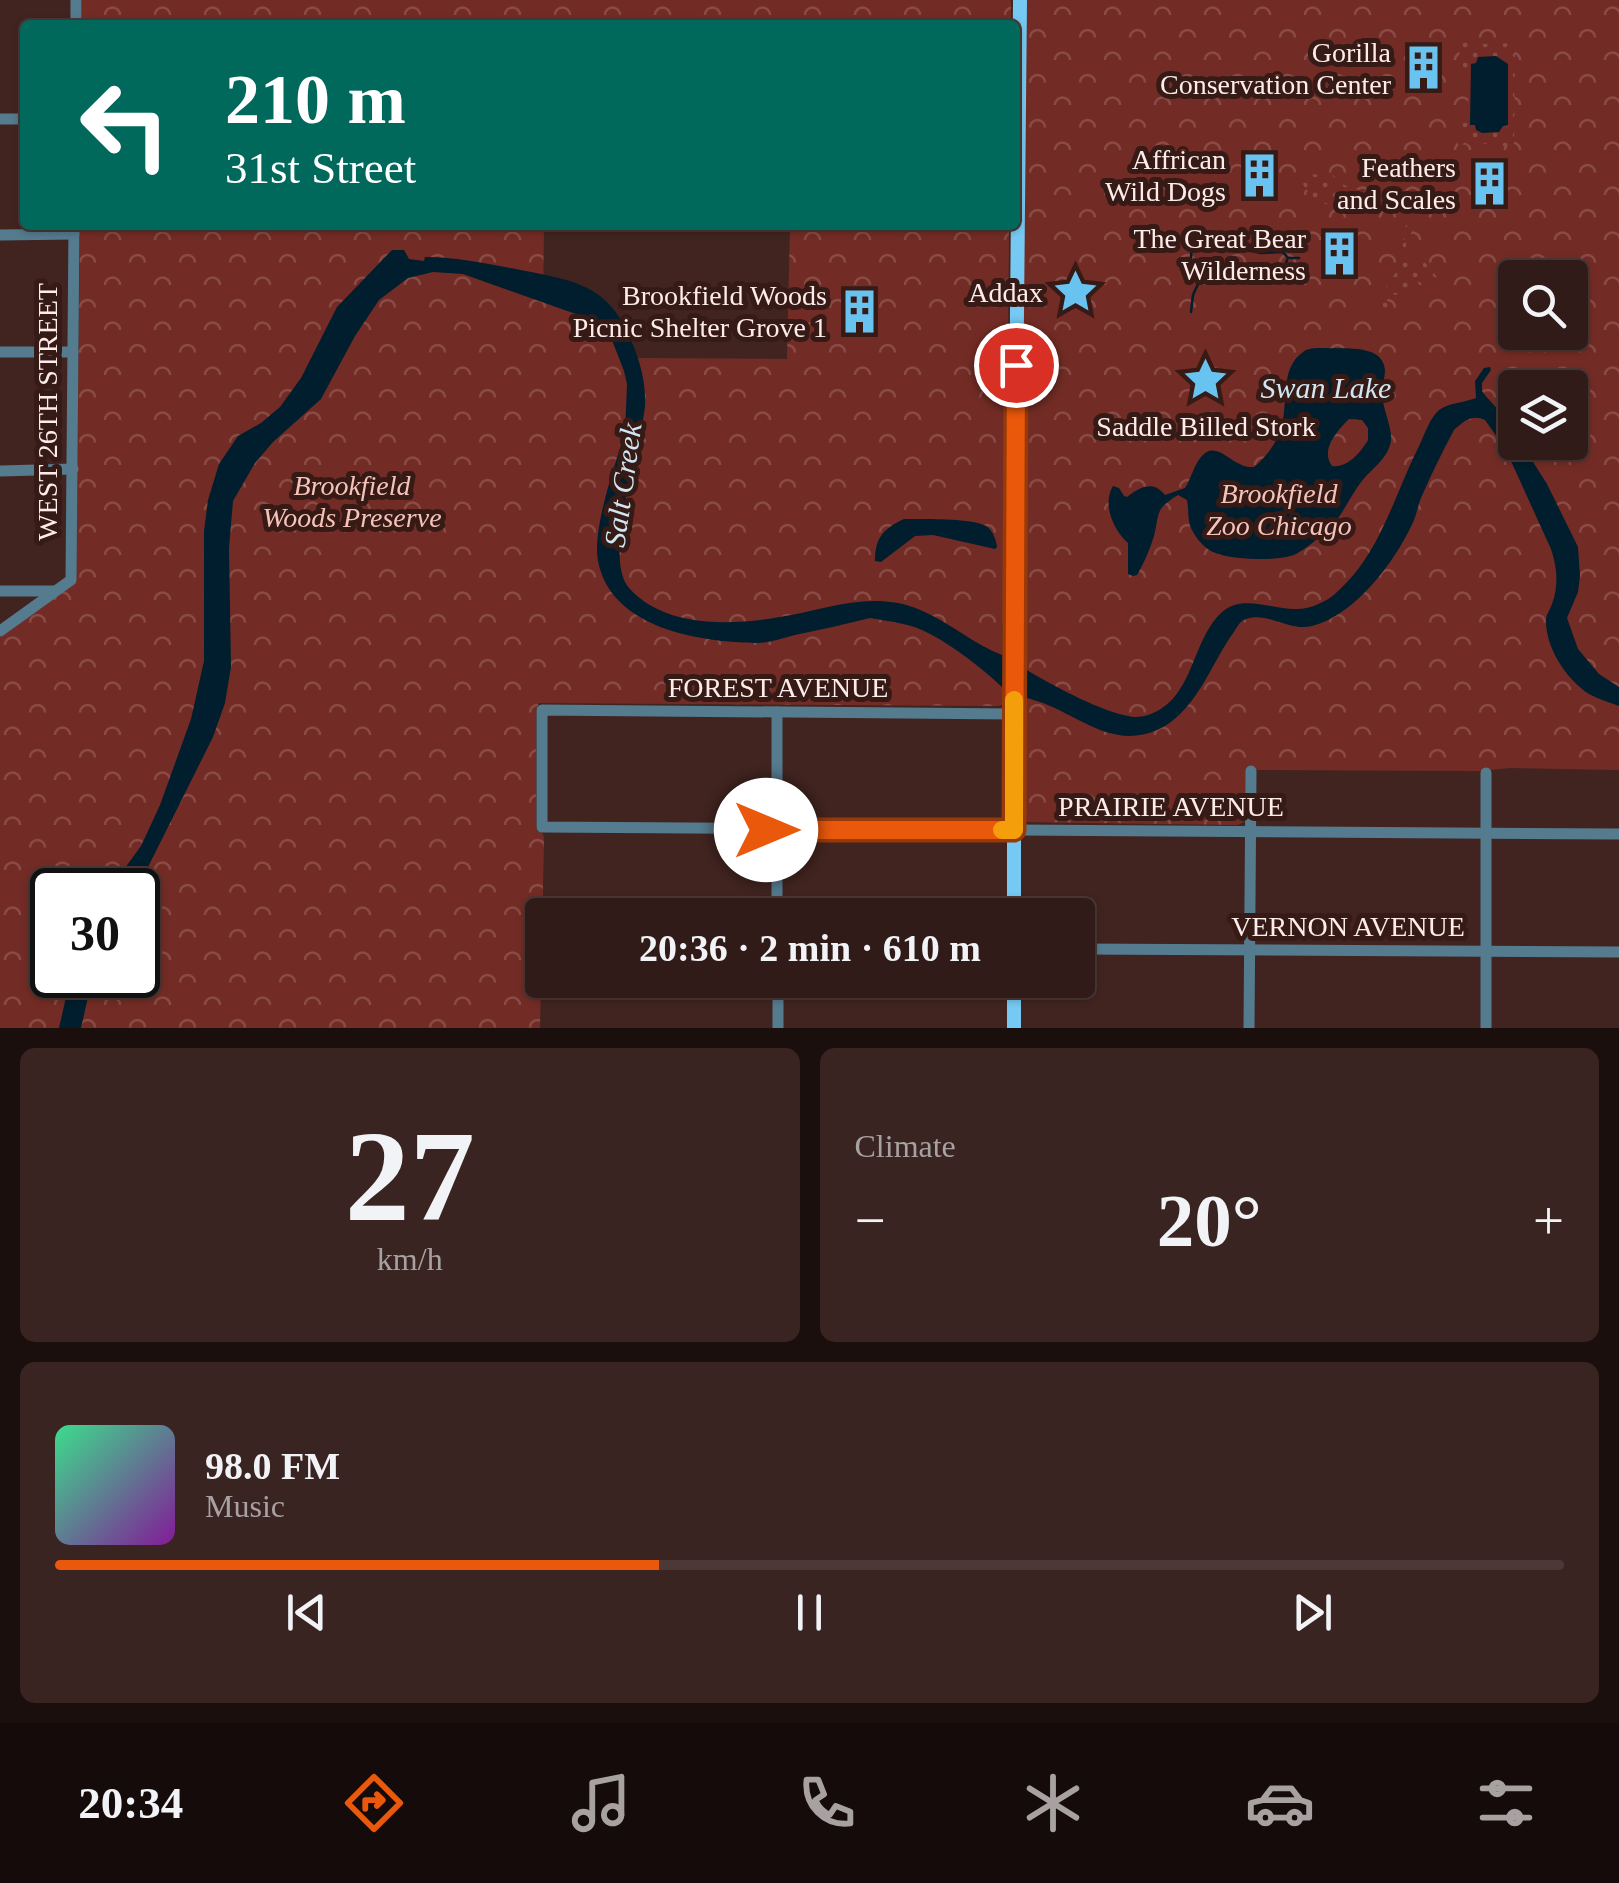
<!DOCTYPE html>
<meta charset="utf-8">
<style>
:root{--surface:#311b18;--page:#392421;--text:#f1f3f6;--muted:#a8a1a2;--line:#4c3937;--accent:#ea580c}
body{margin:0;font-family:Georgia,serif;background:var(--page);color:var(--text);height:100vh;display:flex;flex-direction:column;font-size:38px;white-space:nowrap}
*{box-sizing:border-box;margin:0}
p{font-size:32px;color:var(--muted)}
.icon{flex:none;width:55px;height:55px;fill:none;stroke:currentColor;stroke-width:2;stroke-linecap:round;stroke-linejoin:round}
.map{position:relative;height:1028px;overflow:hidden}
.drawer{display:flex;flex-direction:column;gap:20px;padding:20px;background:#1b0f0d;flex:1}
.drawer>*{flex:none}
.hud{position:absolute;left:20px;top:20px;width:1000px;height:210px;border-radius:10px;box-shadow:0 2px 8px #0004,0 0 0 2px var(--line);background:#00695c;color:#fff;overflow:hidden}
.controls{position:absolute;left:1498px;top:260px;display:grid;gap:20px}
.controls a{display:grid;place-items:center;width:90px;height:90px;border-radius:10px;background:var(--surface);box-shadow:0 2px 8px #0004,0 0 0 2px var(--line);font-size:50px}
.speed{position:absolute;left:30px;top:868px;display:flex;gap:20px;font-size:50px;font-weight:700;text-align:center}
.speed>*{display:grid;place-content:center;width:130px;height:130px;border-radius:50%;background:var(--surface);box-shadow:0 2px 8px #0004,0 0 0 2px var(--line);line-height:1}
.speed .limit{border:5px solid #111;border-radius:15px;background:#fff;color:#111}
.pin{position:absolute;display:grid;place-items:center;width:85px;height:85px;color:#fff;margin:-42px;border:5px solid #fff;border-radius:50%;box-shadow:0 2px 10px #0007}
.me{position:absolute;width:110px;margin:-55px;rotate:90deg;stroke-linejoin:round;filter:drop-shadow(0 0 8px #0008)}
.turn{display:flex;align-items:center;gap:35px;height:210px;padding:0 40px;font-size:45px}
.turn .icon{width:130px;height:130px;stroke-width:2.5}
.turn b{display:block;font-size:70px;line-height:85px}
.big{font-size:75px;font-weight:700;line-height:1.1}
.drawer .card{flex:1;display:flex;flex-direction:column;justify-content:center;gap:15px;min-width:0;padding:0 35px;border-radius:15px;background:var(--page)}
.drawer .dial{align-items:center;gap:0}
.dial b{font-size:130px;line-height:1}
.song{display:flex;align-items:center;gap:30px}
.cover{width:120px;height:120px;border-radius:15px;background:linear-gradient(135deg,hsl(150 70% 55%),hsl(290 70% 35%))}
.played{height:10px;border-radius:5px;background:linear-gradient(90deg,var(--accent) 40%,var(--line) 40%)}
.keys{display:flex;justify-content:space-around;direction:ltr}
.heat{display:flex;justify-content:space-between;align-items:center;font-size:55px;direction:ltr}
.drawer .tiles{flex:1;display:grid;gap:20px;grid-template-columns:1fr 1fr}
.card:last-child{grid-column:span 2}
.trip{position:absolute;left:525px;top:898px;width:570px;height:100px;border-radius:10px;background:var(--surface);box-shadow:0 2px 8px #0004,0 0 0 2px var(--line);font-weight:700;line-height:100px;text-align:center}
.dock{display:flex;height:160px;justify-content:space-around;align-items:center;background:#140b0a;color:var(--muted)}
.dock .icon{width:70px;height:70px}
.dock .active{color:var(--accent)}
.dock b{font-size:45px;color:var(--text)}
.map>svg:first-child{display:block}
</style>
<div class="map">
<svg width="1619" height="1028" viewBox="0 0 1619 1028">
<defs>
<pattern id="park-crowns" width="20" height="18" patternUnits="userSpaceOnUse" patternTransform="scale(2.5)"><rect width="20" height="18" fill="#732c25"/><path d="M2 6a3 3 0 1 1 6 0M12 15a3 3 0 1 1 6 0" fill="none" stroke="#884b45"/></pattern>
<pattern id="garden-dots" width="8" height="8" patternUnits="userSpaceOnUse" patternTransform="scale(2.5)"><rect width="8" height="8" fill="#732c25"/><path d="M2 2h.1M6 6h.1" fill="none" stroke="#884b45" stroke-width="1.8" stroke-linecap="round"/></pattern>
</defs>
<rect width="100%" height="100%" fill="#412420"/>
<!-- park -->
<g fill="url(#park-crowns)" fill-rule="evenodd">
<rect x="82" y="0" width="929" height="25"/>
<path d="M1026,0H1619V770L1510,768L1479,771L1246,770L1245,821L1238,825L1021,822L1022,715L1026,717L1027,699L1039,678L1026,669V639L1022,636L1021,597ZM1515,278H1570V332H1515ZM1515,388H1570V442H1515Z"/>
<path d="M80,225H544L543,301C580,312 606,319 620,358L787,359L790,225H1009L1006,601L1004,626H1002L1003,704L999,706L539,703L536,709V828L543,834L544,839L540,1028H0V637L73,585L76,578ZM52,890H138V975H52Z"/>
</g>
<!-- garden -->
<g fill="url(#garden-dots)" fill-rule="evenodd">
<path d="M1460,42H1481L1482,44L1515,43L1514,146H1498V143L1458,145L1459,107H1468L1469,80L1459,79ZM1496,56L1502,58L1504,63L1508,64V125L1499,132L1482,133L1471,124V65L1476,63L1478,57Z"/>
<path d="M1314,174L1325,177L1333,175L1344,185L1364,192C1340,216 1311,206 1299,176Z"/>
<path d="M1407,225L1414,228L1406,242V251L1415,259H1422L1437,277L1423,283L1415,281L1408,289L1410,300L1401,301L1398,295L1391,294L1387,300L1388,308L1378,312L1376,311L1386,287L1400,267L1401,249L1396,242L1400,239L1403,242L1405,239L1402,236L1409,231L1405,226Z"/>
</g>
<!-- water -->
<g fill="#001e2d" fill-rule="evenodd">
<path d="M1496,56L1508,64V125L1503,126L1499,132L1482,133L1476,130L1475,125H1470L1471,64L1476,63L1478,57Z"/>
<path d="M392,250H404L409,259L424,261L425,257C459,257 493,265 526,271C582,282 611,288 633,345C641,364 646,385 645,406C641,447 602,557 629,588C668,631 739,625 791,615C827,608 860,596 898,603C929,609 955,630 981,645C988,649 995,652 1002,655C1014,661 1024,669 1035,675C1058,688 1103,712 1128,716C1135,718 1143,717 1151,714C1194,697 1191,643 1220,614C1240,593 1270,609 1295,609C1308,610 1327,602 1337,592C1381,553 1394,495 1420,444C1425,433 1430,418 1439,410C1450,402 1464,403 1476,398L1475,381L1484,368L1490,367L1491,370L1482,383V391C1493,407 1515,421 1515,442L1521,443L1547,484L1578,547L1580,576L1578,592L1567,618L1578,649L1599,674L1619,687V706C1609,702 1598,699 1589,694C1566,679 1545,647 1546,619C1547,613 1550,610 1552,604C1559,585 1557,567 1551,549L1505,448L1485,420C1472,414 1464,421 1454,430C1442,452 1431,475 1421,498C1418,505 1417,513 1414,520C1397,559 1356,615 1312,626C1290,632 1267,611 1246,619C1238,622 1236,630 1231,636C1210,667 1194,714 1157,730C1111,750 1078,714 1037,701C1026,697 1012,695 1002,687C998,684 995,680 991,677C971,660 946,641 922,630C906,623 887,621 870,618C845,624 820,630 795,635C783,638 769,643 757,643C700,642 611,629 598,561C592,529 615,465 625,433L627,384L624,371L610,335L590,319L463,274L433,272L408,278L379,300L355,336L321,399L273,442L255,463L233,501L229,548L231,667L225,703L213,737L138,887L136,890H109L141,846L160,805L191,719L204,661V531L208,500L219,464L238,436L261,423L280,407L301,378L337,307Z"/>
<path d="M1335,348C1352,349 1383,346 1385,370C1385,378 1382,385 1382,393C1382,409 1395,432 1390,445C1386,458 1376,466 1367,475C1351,492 1344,515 1327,531C1318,538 1306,549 1296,554C1280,562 1229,560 1213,552C1204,548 1196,538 1192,530C1187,521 1189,510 1187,500L1178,495C1154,510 1160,512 1154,536C1150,549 1144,563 1137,575L1133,576L1128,574V543C1113,530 1102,503 1113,486L1119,488L1124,496L1127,497C1140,487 1153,480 1165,495L1185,488C1191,479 1194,465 1201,457C1217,437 1232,469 1254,467C1267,456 1276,444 1281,428C1289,403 1279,369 1303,352C1311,346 1325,349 1335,348ZM1349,419L1362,420L1368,428V440C1361,452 1348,468 1332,466C1320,450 1337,431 1349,419Z"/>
<path d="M904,519C920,519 974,518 986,526C993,530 996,540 997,547L995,549L933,535L915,536L881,562L875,561C875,538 883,529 904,519Z"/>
<path d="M71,975H93L81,1028H59Z"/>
</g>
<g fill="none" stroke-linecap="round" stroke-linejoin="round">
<!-- stream -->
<g stroke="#001e2d" stroke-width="2.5">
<path d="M1268,273L1283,270L1287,260"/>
<path d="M1191,312L1193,295L1198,284L1190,267L1192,247L1202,245L1222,252L1236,248L1261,253L1283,252L1288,258H1299"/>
</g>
<!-- minor -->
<g stroke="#557b8f" stroke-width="11">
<path d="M76,25V0"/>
<path d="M0,119H25"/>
<path d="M0,235L74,234"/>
<path d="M0,352H73"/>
<path d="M0,471L73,469"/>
<path d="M0,591H55"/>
<path d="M0,631L71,580L74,225"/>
<path d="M777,712V915"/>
<path d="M1014,714L542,710V827L1619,834"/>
<path d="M1078,949L1619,952"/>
<path d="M778,980V1028"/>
<path d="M1249,1028L1251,771"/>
<path d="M1486,1028V773"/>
</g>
<!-- major -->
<g stroke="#76c9f3" stroke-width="14">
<path d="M1014,915V625L1020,0"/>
<path d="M1014,1028V980"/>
</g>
</g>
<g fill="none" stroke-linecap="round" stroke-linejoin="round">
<defs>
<path id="route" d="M766,830H1014L1016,365"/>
</defs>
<!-- route casing -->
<use href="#route" stroke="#983908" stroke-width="25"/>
<!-- route -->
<use href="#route" stroke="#ea580c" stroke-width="18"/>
<!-- slow -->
<path stroke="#f59e0b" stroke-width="18" d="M1002,830H1014V700"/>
</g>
<!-- icons -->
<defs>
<symbol id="building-bare" viewBox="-9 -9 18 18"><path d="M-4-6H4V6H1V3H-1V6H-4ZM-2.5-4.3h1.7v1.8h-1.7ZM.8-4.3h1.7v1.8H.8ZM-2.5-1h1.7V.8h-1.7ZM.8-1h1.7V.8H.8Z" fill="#69c3f1" stroke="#361a16" stroke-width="2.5" paint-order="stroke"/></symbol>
<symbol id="sight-bare" viewBox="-9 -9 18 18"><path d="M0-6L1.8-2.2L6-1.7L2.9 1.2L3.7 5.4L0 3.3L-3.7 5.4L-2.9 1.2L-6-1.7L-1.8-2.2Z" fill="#69c3f1" stroke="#361a16" stroke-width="2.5" paint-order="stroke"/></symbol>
</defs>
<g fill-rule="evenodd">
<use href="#building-bare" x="1392" y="36" width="63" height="63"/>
<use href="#building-bare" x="1228" y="144" width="63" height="63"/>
<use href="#building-bare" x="1458" y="152" width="63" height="63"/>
<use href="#building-bare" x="1308" y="222" width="63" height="63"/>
<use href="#sight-bare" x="1044" y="260" width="63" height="63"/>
<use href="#building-bare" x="828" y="280" width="63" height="63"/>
<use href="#sight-bare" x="1174" y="348" width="63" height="63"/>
</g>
<g text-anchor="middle" stroke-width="10" stroke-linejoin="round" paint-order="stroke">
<!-- poi labels -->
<g font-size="28" fill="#fdecea" stroke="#361a16" text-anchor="end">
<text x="1391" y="62">Gorilla<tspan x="1391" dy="32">Conservation Center</tspan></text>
<text x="1226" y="169">Affrican<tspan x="1226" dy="32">Wild Dogs</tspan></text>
<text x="1456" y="177">Feathers<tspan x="1456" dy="32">and Scales</tspan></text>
<text x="1306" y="248">The Great Bear<tspan x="1306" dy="32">Wilderness</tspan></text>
<text x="1043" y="302">Addax</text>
<text x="827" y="305">Brookfield Woods<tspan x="827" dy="32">Picnic Shelter Grove 1</tspan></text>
<text x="1206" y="436" text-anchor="middle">Saddle Billed Stork</text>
</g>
<!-- street labels -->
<g font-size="28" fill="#fdecea" stroke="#361a16">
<text transform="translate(47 412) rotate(-90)" y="10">WEST 26TH STREET</text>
<text x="778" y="697">FOREST AVENUE</text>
<text x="1171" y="816">PRAIRIE AVENUE</text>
<text x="1348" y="936">VERNON AVENUE</text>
</g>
<!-- park labels -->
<g font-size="28" font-style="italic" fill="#f6c3bb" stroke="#361a16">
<text x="352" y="495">Brookfield<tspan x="352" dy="32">Woods Preserve</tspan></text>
<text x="1279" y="503">Brookfield<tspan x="1279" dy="32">Zoo Chicago</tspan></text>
</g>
<!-- water labels -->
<g font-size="30" font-style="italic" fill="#d0e7f3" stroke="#361a16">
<text x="1326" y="398">Swan Lake</text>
<text transform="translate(623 485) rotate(-82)" y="10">Salt Creek</text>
</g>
</g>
</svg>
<div class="controls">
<a><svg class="icon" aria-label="search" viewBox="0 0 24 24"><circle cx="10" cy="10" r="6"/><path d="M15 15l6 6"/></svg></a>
<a><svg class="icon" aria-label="layers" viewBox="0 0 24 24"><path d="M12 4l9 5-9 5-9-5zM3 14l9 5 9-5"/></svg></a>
</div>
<div class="speed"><div class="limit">30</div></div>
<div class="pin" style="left:1016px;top:365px;background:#d93025"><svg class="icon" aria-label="arrive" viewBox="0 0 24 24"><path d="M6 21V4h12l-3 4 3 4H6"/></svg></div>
<svg class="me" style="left:766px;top:830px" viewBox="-20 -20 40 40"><circle r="19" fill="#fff"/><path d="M0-13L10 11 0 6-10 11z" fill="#ea580c"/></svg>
<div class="trip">20:36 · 2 min · 610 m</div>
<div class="hud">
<div class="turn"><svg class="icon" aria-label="left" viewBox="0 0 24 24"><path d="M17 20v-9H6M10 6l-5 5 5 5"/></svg><div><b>210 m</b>31st Street</div></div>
</div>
</div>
<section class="drawer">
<div class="tiles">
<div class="card dial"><b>27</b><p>km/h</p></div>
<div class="card"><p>Climate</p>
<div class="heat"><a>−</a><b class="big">20°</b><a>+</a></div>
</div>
<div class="card">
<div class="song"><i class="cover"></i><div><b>98.0 FM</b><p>Music</p></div></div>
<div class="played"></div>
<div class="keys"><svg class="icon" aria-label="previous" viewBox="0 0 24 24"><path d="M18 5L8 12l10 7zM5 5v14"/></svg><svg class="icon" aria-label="pause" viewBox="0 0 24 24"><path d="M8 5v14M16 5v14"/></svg><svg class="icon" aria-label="next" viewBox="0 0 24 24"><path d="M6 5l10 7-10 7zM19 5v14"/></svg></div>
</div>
</div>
</section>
<nav class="dock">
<b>20:34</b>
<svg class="icon active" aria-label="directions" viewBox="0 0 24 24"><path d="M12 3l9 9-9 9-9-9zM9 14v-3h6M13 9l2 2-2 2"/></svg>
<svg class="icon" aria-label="music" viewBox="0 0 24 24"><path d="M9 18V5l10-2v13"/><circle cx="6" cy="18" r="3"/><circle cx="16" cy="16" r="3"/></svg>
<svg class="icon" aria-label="phone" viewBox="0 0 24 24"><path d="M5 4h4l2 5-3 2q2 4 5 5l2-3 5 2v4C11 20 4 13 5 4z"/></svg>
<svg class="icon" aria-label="climate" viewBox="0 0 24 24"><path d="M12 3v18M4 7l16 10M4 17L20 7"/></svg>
<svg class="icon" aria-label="car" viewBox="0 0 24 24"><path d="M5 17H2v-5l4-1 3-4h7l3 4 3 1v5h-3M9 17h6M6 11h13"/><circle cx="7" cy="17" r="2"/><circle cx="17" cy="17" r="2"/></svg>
<svg class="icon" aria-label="filters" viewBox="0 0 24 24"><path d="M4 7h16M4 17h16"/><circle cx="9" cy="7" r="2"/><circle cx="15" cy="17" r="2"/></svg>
</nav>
